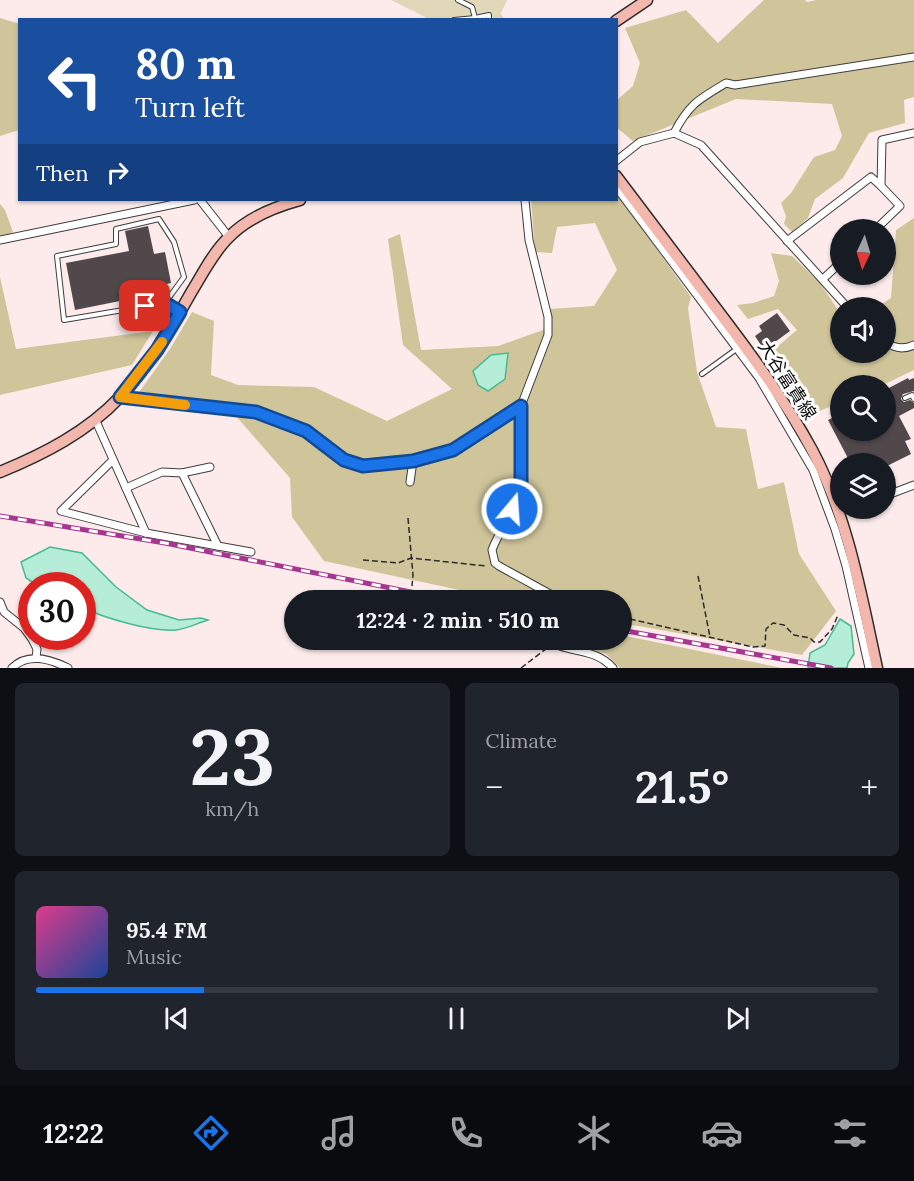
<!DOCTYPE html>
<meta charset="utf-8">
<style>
:root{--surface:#171b24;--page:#20242c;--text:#f1f3f6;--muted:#9ea1a6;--line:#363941;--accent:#1a73e8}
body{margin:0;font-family:Lora,"Noto Sans JP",serif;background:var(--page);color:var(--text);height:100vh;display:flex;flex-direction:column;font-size:22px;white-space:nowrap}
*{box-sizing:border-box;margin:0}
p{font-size:20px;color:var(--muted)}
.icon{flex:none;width:33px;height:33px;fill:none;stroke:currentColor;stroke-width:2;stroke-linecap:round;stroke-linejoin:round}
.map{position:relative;height:668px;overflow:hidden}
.sheet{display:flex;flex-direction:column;gap:15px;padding:15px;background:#0d0f14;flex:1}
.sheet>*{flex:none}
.hud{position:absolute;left:18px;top:18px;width:600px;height:183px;border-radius:0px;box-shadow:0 2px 4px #0004;background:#1a4fa0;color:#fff;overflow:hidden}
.needle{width:39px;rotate:184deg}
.controls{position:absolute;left:830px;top:219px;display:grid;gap:12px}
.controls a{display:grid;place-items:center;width:66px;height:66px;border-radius:50%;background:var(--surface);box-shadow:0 2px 4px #0004;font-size:30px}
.speed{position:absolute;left:18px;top:572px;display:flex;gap:12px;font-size:30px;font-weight:700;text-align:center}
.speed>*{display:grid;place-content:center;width:78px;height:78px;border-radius:50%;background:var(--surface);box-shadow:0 2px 4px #0004;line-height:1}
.speed .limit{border:9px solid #d22;background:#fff;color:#111}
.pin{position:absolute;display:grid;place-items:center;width:51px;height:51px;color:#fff;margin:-26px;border-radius:12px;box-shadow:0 3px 9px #0006}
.me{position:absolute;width:66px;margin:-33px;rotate:18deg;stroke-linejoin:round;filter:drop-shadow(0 0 4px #0008)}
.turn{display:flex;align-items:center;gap:21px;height:126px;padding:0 18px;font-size:27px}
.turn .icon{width:78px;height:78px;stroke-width:2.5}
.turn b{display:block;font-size:42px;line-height:51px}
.then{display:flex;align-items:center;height:57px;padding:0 18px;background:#0003;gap:12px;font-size:22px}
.big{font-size:45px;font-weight:700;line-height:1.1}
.sheet .widget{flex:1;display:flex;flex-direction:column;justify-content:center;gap:9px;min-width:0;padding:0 21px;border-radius:9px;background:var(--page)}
.sheet .dial{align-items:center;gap:0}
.dial b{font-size:78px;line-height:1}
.song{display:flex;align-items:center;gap:18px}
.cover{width:72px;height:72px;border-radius:9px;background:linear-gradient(135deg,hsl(330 70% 55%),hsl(220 70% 35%))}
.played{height:6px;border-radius:3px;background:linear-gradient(90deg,var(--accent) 20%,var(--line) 20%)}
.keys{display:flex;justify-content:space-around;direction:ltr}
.heat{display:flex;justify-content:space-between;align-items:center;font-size:33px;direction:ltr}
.sheet .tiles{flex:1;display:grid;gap:15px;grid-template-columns:1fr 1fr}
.widget:last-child{grid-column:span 2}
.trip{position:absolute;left:284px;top:590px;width:348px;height:60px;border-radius:30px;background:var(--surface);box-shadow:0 2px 4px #0004;font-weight:700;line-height:60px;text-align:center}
.tabs{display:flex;height:96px;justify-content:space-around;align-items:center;background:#090b0e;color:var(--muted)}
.tabs .icon{width:42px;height:42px}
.tabs .on{color:var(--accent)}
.tabs b{font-size:27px;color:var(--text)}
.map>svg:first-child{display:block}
</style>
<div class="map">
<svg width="914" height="668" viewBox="0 0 914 668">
<rect width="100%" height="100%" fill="#fcebea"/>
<!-- green -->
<path fill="#e1d7b9" d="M391,0H507L501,13L504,20L426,19L425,17Z"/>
<!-- forest -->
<g fill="#d0c59a">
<path d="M764,0H805L807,2L817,0H914V97L904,100L905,123L869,133L843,178L815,199L808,218L792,232L784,224L786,216L781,203L791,193L814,157L835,150L842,136L832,104L736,99L633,141L617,128L616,101L633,86L640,63L625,28L686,10L718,43Z"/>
<path d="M0,18L20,24L19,130L0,136Z"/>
<path d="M617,193L691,297L688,308L697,372L716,427L746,429L758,489L784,482L799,554L836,611L802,655L621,623V600H506L324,561L292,517L290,478L228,407L137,395L170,349L192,312L214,321L211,375L238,385L314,387L387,421L452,389L403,345L388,239L400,234L421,350L498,346L543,330L550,309L594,306L617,270L595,223L557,227L552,253L535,252L531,200H616Z"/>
<path d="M0,204L5,210L13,232L0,243Z"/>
<path d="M914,218V370L883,385L840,386V403L814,413L770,353L797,330L778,309L748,319L737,305L753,303L774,296L779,281L771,253L792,256L820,283L840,313V352H885V308L877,307L891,298L896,230Z"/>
<path d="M0,277L16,349L153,331L132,365L0,395Z"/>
<path d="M621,635L782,668H620L606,654L566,642V639H621Z"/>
</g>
<!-- water -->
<g fill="#b5edd8" stroke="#46ba91" stroke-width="1.5">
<path d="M508,353L505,379L488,391L478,385L473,371L491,355Z"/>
<path d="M50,547L82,553L116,587L147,610L179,620L201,618L208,620C198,623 186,629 176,630C151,632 105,618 83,608L82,585H37L26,578L21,562Z"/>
<path d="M840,619L851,626L854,654L848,663L847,668H808L810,653L825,645Z"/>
</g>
<!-- building -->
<g fill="#51484b">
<path d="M148,226L154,254L165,252L171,283L158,286L160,293L75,310L66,263L129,251L125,231Z"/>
<path d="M777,313L790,331L764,350L755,336L762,331L759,326Z"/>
<path d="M908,378L909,380L914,378V391L903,394L901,399L904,402L910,400L914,403V408L899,416L911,439L905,441L911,454L885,467V464H851L828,420L840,414V430H885V390Z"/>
</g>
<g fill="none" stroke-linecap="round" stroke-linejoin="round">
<defs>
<g id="lane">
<path d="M458,0L472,7L475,18L489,15V20"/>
<path d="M454,20L475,18"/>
<path d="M165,303L184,277L174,242L159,219L116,229V244L57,256L64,320L165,303L178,311"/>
<path d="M702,374L738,348"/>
<path d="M905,398L912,395L914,399"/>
</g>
<g id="street">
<path d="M674,133C689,104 699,99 726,83L735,85L914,57"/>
<path d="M616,161L640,142L674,133L701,145L848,308"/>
<path d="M616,187L759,378L813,470L835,529L846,566L869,668"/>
<path d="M200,200L229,237"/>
<path d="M525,200L529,240L548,317V335L521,406V490L494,545L492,550L495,563L499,566L561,600"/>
<path d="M875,230L900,206L881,186"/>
<path d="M0,240L194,200"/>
<path d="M787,241L871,177L881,186L882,140L914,133"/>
<path d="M823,279L840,263"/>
<path d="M885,341C894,349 903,350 914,345"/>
<path d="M120,397L257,412L306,431L323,445L344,460L363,466L413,461L453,450L521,406"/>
<path d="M95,419L146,533"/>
<path d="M113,460L61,511L146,533L251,552"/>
<path d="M182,473L218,546"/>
<path d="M410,482L413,461"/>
<path d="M126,488L162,472L182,473L210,467"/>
<path d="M885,496L914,485"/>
<path d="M837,510L848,508"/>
<path d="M0,602L4,612L24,628L32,639L37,649L36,658"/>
<path d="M557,639L560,646C580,653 598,651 613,668"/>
<path d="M12,668C28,652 50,659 68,668"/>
</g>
<g id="secondary">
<path d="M616,21L647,0"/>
<path d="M616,176C649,220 682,263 715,307C750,353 785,400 812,450C848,517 861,595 877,668"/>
<path d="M0,472C44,454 87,432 120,397C149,366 171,328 192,291C203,273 213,253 228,238C247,218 274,207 300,200"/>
</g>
</defs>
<!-- lane casing -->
<use href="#lane" stroke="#3d3d3d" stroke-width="6"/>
<!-- street casing -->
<use href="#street" stroke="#3d3d3d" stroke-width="9"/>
<!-- secondary casing -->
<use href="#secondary" stroke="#2c2c2c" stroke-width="13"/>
<!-- path -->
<g stroke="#2c2c2c" stroke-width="1.5" stroke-dasharray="6 3" stroke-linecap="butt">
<path d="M408,518L413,575L412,586"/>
<path d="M363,560L398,563L411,558L486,566"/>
<path d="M698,576L710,637"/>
<path d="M621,617L753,647L765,646L766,629L773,623L784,625L794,635L810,638L814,642H820L832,629L838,615"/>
<path d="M532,639L549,643"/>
<path d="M521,668L551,645"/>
</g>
<!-- lane -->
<use href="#lane" stroke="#fff" stroke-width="4"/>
<!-- street -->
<use href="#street" stroke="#fff" stroke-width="7"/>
<!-- secondary -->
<use href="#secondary" stroke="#f4b7ad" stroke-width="10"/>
<defs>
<g id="rail">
<path d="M0,516L165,543L451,600"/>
<path d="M621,630L831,668"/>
</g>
</defs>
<!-- rail casing -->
<use href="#rail" stroke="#a73690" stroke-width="5"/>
<!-- rail -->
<use href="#rail" stroke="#fff" stroke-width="3" stroke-dasharray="9" stroke-linecap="butt"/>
</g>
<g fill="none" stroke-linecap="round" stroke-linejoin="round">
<defs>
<path id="route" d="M145,306L165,303L180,312L157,350L120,397L256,412L306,431L344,460L363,466L413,461L453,450L521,406V490L512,509"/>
</defs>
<!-- route casing -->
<use href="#route" stroke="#114b97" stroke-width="15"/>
<!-- route -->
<use href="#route" stroke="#1a73e8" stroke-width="10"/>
<!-- slow -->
<path stroke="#f59e0b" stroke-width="10" d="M162,342L120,397L185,405"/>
</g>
<g text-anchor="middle" stroke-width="6" stroke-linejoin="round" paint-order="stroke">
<!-- street labels -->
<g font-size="18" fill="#0a0a0a" stroke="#fff">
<text transform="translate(787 380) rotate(57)" y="6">大谷富貴線</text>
</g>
</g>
</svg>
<div class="controls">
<a><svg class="needle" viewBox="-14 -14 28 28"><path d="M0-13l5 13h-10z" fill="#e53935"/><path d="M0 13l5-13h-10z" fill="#9ea1a6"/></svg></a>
<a><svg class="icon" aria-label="sound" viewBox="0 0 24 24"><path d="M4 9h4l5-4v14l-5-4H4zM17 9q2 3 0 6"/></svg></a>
<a><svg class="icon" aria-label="search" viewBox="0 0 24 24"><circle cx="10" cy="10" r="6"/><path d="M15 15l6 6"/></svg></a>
<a><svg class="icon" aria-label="layers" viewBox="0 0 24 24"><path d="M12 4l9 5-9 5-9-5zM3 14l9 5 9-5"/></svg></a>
</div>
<div class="speed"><div class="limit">30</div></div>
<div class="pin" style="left:145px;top:306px;background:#d93025"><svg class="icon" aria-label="arrive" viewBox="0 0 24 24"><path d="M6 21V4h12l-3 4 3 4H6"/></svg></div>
<svg class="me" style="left:512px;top:509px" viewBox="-20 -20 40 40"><circle r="17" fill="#1a73e8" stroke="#fff" stroke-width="3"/><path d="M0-11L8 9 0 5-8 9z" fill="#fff"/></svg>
<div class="trip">12:24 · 2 min · 510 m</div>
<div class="hud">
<div class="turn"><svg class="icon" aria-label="left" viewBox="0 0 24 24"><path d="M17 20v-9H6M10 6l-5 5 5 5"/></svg><div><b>80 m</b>Turn left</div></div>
<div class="then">Then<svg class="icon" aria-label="right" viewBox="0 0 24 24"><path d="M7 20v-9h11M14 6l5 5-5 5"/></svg></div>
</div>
</div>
<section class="sheet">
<div class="tiles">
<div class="widget dial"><b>23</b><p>km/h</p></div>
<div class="widget"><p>Climate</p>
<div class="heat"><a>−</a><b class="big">21.5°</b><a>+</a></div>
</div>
<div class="widget">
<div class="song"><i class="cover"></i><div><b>95.4 FM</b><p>Music</p></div></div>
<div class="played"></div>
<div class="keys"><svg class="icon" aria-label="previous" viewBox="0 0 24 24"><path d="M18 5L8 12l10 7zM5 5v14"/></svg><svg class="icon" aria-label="pause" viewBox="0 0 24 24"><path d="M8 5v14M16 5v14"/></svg><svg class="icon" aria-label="next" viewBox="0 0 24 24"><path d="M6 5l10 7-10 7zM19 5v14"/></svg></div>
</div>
</div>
</section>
<nav class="tabs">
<b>12:22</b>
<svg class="icon on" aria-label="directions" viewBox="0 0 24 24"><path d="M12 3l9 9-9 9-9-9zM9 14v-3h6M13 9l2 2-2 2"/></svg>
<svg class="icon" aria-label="music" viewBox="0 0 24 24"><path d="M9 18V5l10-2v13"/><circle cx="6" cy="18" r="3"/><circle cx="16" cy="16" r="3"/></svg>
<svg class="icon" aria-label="phone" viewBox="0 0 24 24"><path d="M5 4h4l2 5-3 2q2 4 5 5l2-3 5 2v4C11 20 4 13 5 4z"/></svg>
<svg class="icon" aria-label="climate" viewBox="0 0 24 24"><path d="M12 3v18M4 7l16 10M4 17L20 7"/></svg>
<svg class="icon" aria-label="car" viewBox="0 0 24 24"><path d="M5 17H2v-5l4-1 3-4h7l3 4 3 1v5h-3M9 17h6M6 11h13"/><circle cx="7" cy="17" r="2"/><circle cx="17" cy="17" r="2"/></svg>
<svg class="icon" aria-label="filters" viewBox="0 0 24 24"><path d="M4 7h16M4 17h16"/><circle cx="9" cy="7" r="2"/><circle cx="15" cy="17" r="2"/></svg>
</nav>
